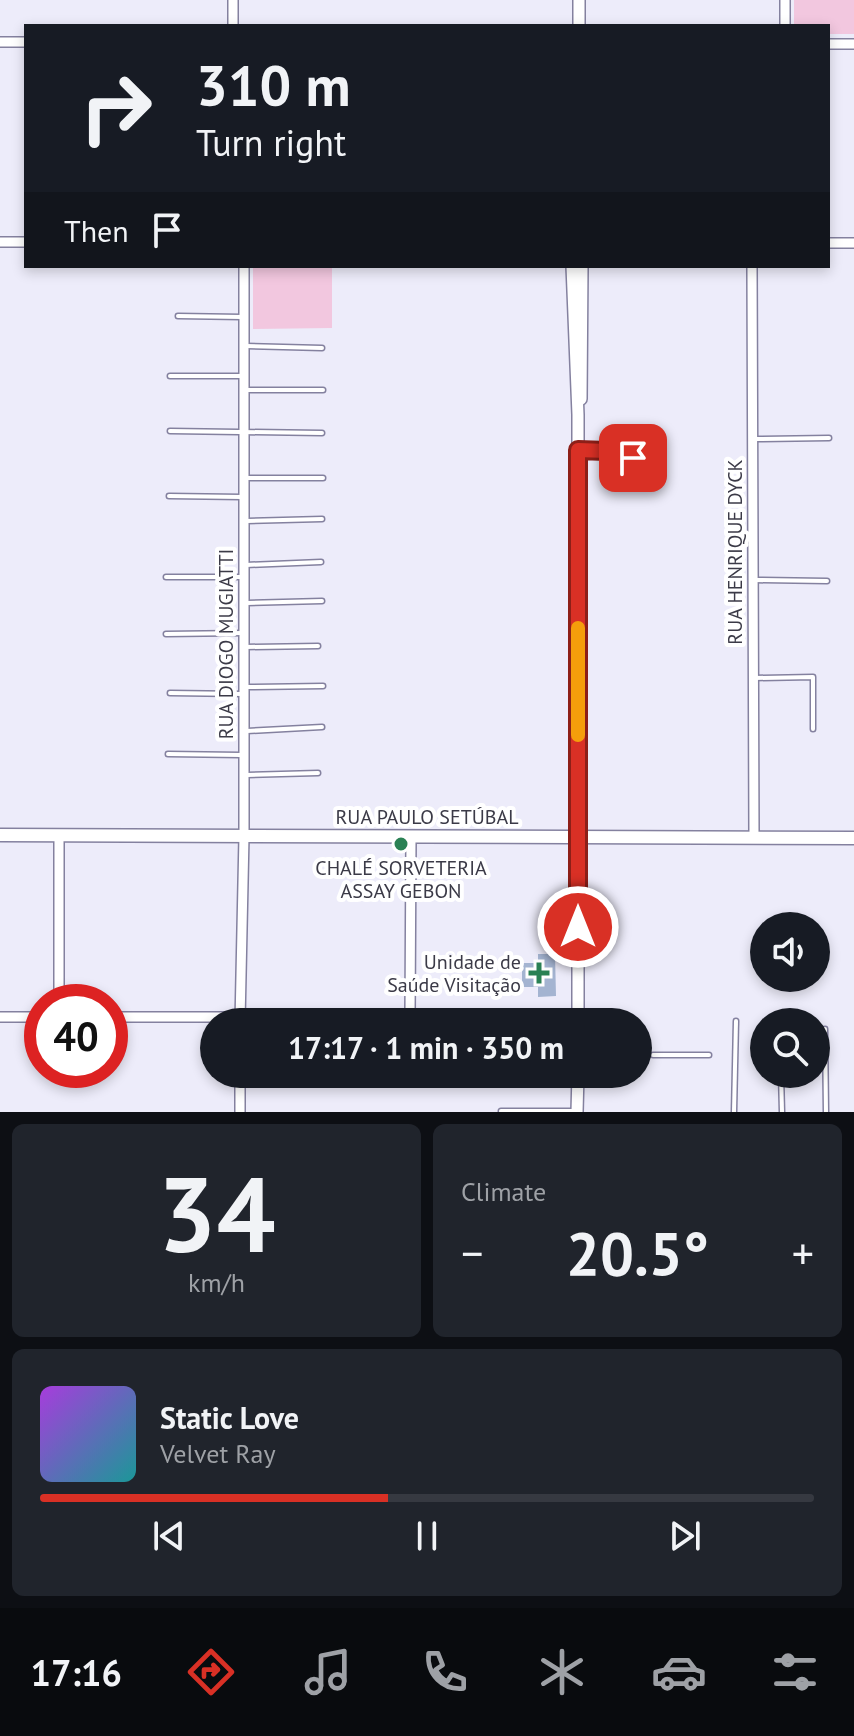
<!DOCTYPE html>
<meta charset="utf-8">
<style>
:root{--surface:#171b24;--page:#20242c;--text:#f1f3f6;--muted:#9ea1a6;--line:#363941;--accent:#d93025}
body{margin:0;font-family:"PT Sans",sans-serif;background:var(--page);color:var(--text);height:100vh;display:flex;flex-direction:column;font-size:30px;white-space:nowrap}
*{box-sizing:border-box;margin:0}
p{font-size:26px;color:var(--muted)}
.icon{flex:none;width:44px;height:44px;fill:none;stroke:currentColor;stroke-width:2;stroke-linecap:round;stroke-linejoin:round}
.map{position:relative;height:1112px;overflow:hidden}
.panel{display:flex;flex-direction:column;gap:12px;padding:12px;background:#0d0f14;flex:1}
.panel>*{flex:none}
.guide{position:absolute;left:24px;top:24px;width:806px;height:244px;border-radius:0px;box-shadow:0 4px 12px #0003;background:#171b24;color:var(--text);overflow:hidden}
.fabs{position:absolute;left:750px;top:912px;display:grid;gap:16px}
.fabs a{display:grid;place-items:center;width:80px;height:80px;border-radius:50%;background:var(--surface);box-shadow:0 4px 12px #0003;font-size:40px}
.speed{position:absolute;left:24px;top:984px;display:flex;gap:16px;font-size:40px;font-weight:700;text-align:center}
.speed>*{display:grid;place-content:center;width:104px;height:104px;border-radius:50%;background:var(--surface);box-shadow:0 4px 12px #0003;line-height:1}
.speed .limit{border:12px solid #d22;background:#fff;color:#111}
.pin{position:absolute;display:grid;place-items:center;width:68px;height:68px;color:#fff;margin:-34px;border-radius:16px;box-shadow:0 4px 12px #0006}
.me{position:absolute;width:88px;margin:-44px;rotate:0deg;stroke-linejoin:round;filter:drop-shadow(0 0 6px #0008)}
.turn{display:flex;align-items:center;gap:28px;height:168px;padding:0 40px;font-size:36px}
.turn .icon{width:104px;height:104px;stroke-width:2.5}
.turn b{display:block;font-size:56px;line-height:68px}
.then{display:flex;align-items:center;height:76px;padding:0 40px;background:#0003;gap:16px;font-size:30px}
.big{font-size:60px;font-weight:600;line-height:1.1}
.panel .widget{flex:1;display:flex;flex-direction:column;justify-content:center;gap:12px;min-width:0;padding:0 28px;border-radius:12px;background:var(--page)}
.panel .dial{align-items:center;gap:0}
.dial b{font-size:104px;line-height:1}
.song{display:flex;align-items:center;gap:24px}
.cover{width:96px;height:96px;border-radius:12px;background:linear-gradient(135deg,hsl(280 70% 55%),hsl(180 70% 35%))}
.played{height:8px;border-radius:4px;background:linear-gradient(90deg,var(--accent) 45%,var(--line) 45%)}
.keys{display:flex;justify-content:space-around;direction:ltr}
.heat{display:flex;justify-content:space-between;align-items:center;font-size:44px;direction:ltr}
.panel .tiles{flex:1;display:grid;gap:12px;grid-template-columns:1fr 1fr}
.widget:last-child{grid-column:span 2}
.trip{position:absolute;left:200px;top:1008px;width:452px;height:80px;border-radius:40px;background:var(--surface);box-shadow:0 4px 12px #0003;font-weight:600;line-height:80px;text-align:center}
.tabs{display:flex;height:128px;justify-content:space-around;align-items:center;background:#090b0e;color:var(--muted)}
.tabs .icon{width:56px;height:56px}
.tabs .selected{color:var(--accent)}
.tabs b{font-size:36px;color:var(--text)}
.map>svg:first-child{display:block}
</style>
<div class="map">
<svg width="854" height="1112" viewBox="0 0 854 1112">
<rect width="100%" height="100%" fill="#edecfa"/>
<!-- green -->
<g fill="#f2c7df">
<path d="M794,0H854V34H828V26H794Z"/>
<path d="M253,266H332V328L253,329Z"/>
</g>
<!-- building -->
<path fill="#a4b4d1" d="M538,954H555L556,996L538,997V987H522V963H538Z"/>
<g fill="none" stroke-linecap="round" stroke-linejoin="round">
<defs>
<g id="service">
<path d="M178,316L242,317"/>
<path d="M246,346L322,348"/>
<path d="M170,376H242"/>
<path d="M246,390H323"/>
<path d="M170,431L322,433"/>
<path d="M755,439L829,438"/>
<path d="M581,450L607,451L649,463"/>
<path d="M246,478H323"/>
<path d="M169,496L242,497"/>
<path d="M247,521L322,519"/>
<path d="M246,565L321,562"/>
<path d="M166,577H244"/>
<path d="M755,580L827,581"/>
<path d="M247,603L322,601"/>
<path d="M166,634L243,633"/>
<path d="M246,647L318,646"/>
<path d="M755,678L813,677V729"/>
<path d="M247,687L323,686"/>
<path d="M170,693L243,694"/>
<path d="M247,731L322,727"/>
<path d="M168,754L241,755"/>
<path d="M247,775L318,773"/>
<path d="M825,1029L826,1112"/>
<path d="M653,1055H709"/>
<path d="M781,1074L782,1112"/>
<path d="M501,1111H575"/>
<path d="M734,1112L736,1021"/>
</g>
<g id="minor">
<path d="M785,0V26"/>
<path d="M233,26V0"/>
<path d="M0,42H26"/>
<path d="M828,44H854"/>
<path d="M0,242H26"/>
<path d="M828,243H854"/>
<path d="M752,266L754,838"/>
<path d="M59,1002V836"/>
<path d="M0,1017H42"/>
<path d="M110,1017H578"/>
<path d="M410,1017L411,837"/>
<path d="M240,1022L244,836V266"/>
<path d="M240,1112V1074"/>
</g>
<g id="tertiary">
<path d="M579,26V0"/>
<path d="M572,266L578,415V1022"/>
<path d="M581,399L582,266"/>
<path d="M577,1112L578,1074"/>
</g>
<path id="secondary" d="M0,835L854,838"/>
</defs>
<!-- service casing -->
<use href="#service" stroke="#84819f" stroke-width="7"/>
<!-- minor casing -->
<use href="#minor" stroke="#84819f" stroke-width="12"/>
<!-- tertiary casing -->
<use href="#tertiary" stroke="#84819f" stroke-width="14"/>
<!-- secondary casing -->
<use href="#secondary" stroke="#84819f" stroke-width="15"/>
<!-- service -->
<use href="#service" stroke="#fff" stroke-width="4"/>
<!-- minor -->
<use href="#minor" stroke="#fff" stroke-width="9"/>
<!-- tertiary -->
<use href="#tertiary" stroke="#fff" stroke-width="11"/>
<!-- secondary -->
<use href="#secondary" stroke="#fff" stroke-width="12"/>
</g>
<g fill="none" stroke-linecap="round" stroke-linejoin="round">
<defs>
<path id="route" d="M578,927V450L607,451L633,458"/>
</defs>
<!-- route casing -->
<use href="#route" stroke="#8d1f18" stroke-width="20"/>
<!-- route -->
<use href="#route" stroke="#d93025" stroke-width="14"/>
<!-- slow -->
<path stroke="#f59e0b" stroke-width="14" d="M578,735V628"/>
</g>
<!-- markers -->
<g fill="#2a8154" stroke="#fff" stroke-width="3">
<circle cx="401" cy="844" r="8"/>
<path d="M535 961h8v8h8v8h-8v8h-8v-8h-8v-8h8z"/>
</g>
<g text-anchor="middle" stroke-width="8" stroke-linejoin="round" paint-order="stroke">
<!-- street labels -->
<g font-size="20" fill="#3b3a47" stroke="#fff">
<text transform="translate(735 552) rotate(-90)" y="7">RUA HENRIQUE DYCK</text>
<text transform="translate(226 644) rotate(-90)" y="7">RUA DIOGO MUGIATTI</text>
<text x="427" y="824">RUA PAULO SETÚBAL</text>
</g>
<!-- poi labels -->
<g font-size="20" fill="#3b3a47" stroke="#fff">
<text x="401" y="875">CHALÉ SORVETERIA<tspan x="401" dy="23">ASSAY GEBON</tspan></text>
<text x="521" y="969" text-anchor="end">Unidade de<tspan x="521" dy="23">Saúde Visitação</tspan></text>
</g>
</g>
</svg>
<div class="fabs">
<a><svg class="icon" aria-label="sound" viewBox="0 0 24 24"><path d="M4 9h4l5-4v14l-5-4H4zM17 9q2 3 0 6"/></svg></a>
<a><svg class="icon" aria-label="search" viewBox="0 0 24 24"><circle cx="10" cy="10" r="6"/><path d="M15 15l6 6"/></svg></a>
</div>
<div class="speed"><div class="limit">40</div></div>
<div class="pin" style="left:633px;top:458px;background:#d93025"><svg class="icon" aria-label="arrive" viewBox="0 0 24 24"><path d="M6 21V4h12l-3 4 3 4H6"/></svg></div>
<svg class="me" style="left:578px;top:927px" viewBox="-20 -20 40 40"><circle r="17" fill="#d93025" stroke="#fff" stroke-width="3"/><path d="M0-11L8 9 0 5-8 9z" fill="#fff"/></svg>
<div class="trip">17:17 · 1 min · 350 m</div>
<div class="guide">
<div class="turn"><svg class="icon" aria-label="right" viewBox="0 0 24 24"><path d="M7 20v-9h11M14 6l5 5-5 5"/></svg><div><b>310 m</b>Turn right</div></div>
<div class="then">Then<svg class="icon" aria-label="arrive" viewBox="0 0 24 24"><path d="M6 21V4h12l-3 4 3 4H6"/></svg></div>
</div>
</div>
<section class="panel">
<div class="tiles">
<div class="widget dial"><b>34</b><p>km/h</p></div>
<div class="widget"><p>Climate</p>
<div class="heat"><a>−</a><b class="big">20.5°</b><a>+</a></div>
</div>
<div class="widget">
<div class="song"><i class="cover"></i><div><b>Static Love</b><p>Velvet Ray</p></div></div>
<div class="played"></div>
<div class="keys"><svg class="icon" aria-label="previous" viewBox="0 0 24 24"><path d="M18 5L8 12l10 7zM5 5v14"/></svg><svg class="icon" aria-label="pause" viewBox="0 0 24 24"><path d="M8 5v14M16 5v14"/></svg><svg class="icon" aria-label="next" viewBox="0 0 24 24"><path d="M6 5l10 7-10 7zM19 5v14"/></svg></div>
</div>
</div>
</section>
<nav class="tabs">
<b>17:16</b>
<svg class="icon selected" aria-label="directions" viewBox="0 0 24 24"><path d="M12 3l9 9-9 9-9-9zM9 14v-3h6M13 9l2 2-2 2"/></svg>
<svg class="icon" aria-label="music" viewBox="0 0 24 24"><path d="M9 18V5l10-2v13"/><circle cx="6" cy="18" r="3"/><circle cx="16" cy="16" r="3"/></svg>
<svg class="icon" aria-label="phone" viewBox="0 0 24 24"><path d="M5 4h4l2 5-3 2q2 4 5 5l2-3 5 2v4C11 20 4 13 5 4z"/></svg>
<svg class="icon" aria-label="climate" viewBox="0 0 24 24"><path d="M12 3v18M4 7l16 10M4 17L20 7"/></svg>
<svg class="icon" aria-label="car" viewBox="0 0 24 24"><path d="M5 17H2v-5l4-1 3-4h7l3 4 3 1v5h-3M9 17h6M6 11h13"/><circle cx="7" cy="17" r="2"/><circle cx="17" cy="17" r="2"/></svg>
<svg class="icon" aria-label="filters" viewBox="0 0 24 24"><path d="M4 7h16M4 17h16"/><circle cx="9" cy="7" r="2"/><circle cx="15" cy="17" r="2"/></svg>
</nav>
